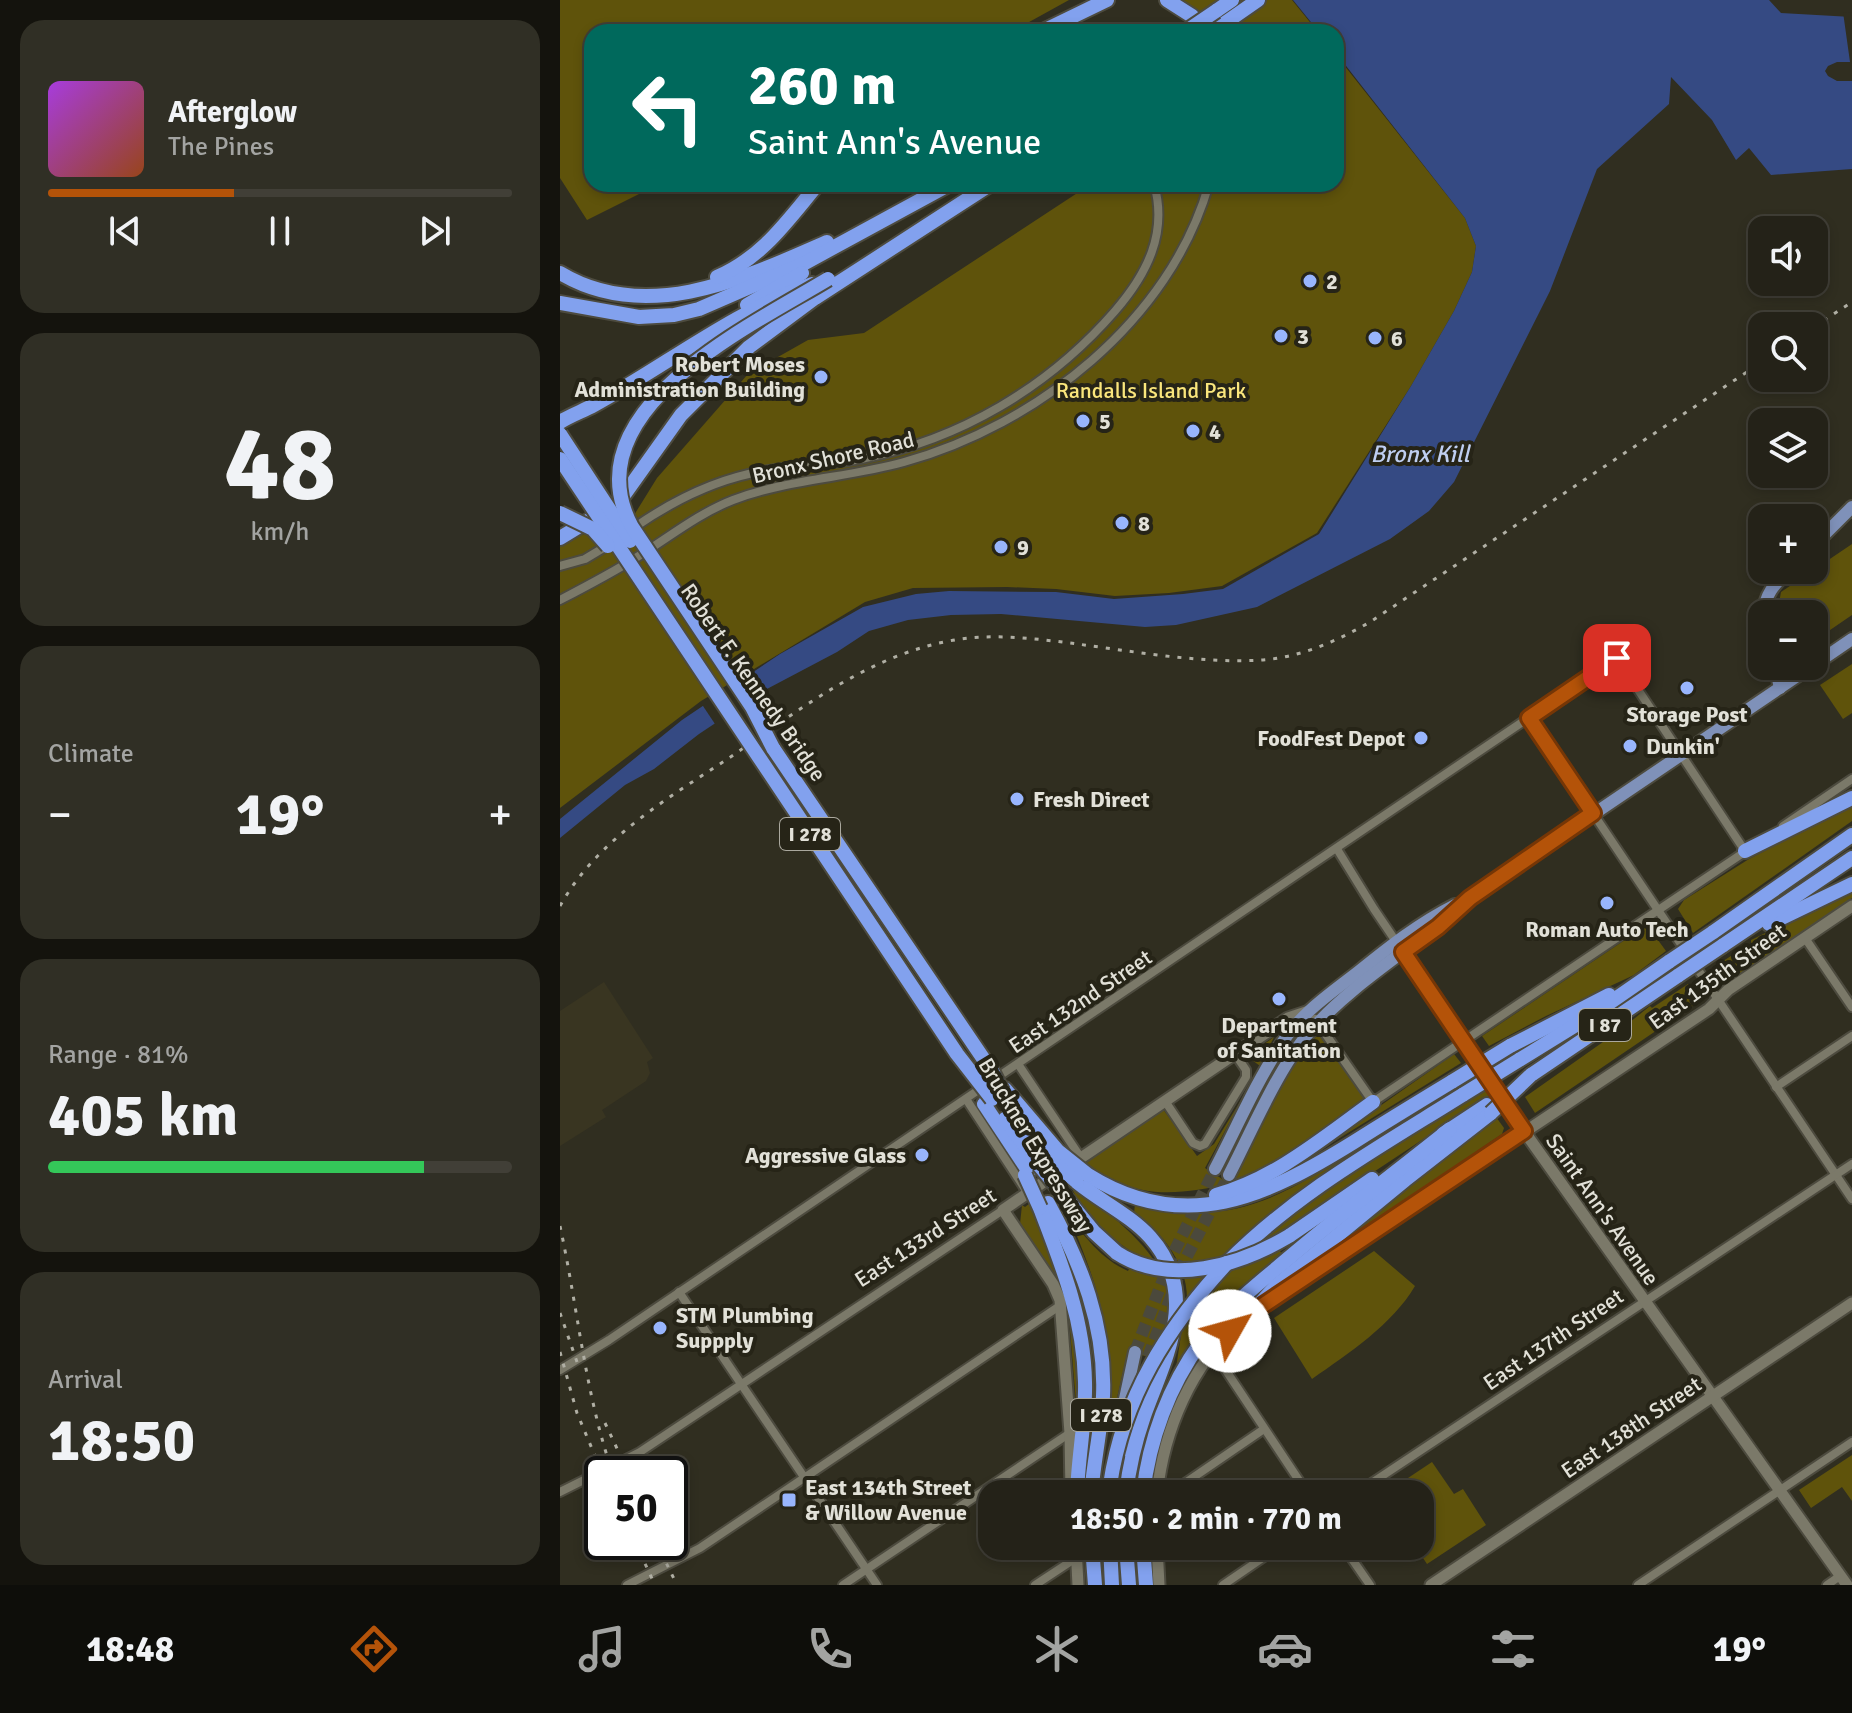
<!DOCTYPE html>
<meta charset="utf-8">
<style>
:root{--surface:#242218;--page:#302f25;--text:#f1f3f6;--muted:#a3a4a2;--line:#413f37;--accent:#b45309}
body{margin:0;font-family:Signika,sans-serif;background:var(--page);color:var(--text);height:100vh;display:flex;flex-direction:column;font-size:30px;white-space:nowrap}
*{box-sizing:border-box;margin:0}
p{font-size:26px;color:var(--muted)}
.icon{flex:none;width:44px;height:44px;fill:none;stroke:currentColor;stroke-width:2;stroke-linecap:round;stroke-linejoin:round}
.map{position:relative;flex:1;overflow:hidden}
.sheet{display:flex;flex-direction:column;gap:20px;padding:20px;background:#14130d;width:560px}
.sheet>*{flex:none}
.banner{position:absolute;left:24px;top:24px;width:760px;height:168px;border-radius:24px;box-shadow:0 4px 12px #0003,0 0 0 2px var(--line);background:#00695c;color:#fff;overflow:hidden}
.tools{position:absolute;left:1188px;top:216px;display:grid;gap:16px}
.tools a{display:grid;place-items:center;width:80px;height:80px;border-radius:16px;background:var(--surface);box-shadow:0 4px 12px #0003,0 0 0 2px var(--line);font-size:40px}
.speed{position:absolute;left:24px;top:1456px;display:flex;gap:16px;font-size:40px;font-weight:700;text-align:center}
.speed>*{display:grid;place-content:center;width:104px;height:104px;border-radius:50%;background:var(--surface);box-shadow:0 4px 12px #0003,0 0 0 2px var(--line);line-height:1}
.speed .limit{border:4px solid #111;border-radius:12px;background:#fff;color:#111}
.pin{position:absolute;display:grid;place-items:center;width:68px;height:68px;color:#fff;margin:-34px;border-radius:16px;box-shadow:0 4px 12px #0006}
.me{position:absolute;width:88px;margin:-44px;rotate:52deg;stroke-linejoin:round;filter:drop-shadow(0 0 6px #0008)}
.turn{display:flex;align-items:center;gap:28px;height:168px;padding:0 32px;font-size:36px}
.turn .icon{width:104px;height:104px;stroke-width:2.5}
.turn b{display:block;font-size:56px;line-height:68px}
.big{font-size:60px;font-weight:700;line-height:1.1}
.sheet .widget{flex:1;display:flex;flex-direction:column;justify-content:center;gap:12px;min-width:0;padding:0 28px;border-radius:24px;background:var(--page)}
.sheet .dial{align-items:center;gap:0}
.dial b{font-size:104px;line-height:1}
.song{display:flex;align-items:center;gap:24px}
.cover{width:96px;height:96px;border-radius:12px;background:linear-gradient(135deg,hsl(280 70% 55%),hsl(20 70% 35%))}
.played{height:8px;border-radius:4px;background:linear-gradient(90deg,var(--accent) 40%,var(--line) 40%)}
.keys{display:flex;justify-content:space-around;direction:ltr}
.heat{display:flex;justify-content:space-between;align-items:center;font-size:44px;direction:ltr}
.charge{height:12px;border-radius:6px;background:linear-gradient(90deg,#34c759 81%,var(--line) 0)}
.trip{position:absolute;left:418px;top:1480px;width:456px;height:80px;border-radius:24px;background:var(--surface);box-shadow:0 4px 12px #0003,0 0 0 2px var(--line);font-weight:700;line-height:80px;text-align:center}
.tab-bar{display:flex;height:128px;justify-content:space-around;align-items:center;background:#0e0e0a;color:var(--muted)}
.tab-bar .icon{width:56px;height:56px}
.tab-bar .current{color:var(--accent)}
.tab-bar b{font-size:36px;color:var(--text)}
main{display:flex;flex:1;min-height:0}
.map>svg:first-child{display:block}
</style>
<main>
<section class="sheet">
<div class="widget">
<div class="song"><i class="cover"></i><div><b>Afterglow</b><p>The Pines</p></div></div>
<div class="played"></div>
<div class="keys"><svg class="icon" aria-label="previous" viewBox="0 0 24 24"><path d="M18 5L8 12l10 7zM5 5v14"/></svg><svg class="icon" aria-label="pause" viewBox="0 0 24 24"><path d="M8 5v14M16 5v14"/></svg><svg class="icon" aria-label="next" viewBox="0 0 24 24"><path d="M6 5l10 7-10 7zM19 5v14"/></svg></div>
</div>
<div class="widget dial"><b>48</b><p>km/h</p></div>
<div class="widget"><p>Climate</p>
<div class="heat"><a>−</a><b class="big">19°</b><a>+</a></div>
</div>
<div class="widget"><p>Range · 81%</p><b class="big">405 km</b><div class="charge"></div></div>
<div class="widget"><p>Arrival</p><b class="big">18:50</b></div>
</section>
<div class="map">
<svg width="1292" height="1585" viewBox="0 0 1292 1585">
<rect width="100%" height="100%" fill="#302e20"/>
<!-- built -->
<path fill="#393521" d="M44,982L93,1058L87,1062L90,1073L86,1081L42,1110L46,1117L0,1146V1011Z"/>
<!-- green -->
<g fill="#5f530b">
<path d="M0,0H509L451,32H32V184H99L27,220L0,178Z"/>
<path d="M620,0H732L758,32H650L634,10Z"/>
<path d="M776,55L905,218L916,246L912,272L894,311L851,386L757,533L662,586L609,593L555,596L496,589L447,587L353,588L305,602L141,701L0,808V537L25,534L71,520L97,478L188,374L248,340L304,333L531,184H776Z"/>
<path d="M1292,544V615L1254,641V614H1217L1221,592Z"/>
<path d="M1292,664V713L1283,719L1260,685Z"/>
<path d="M1292,805V821L1133,933L1118,909L1124,900L1189,859Z"/>
<path d="M1292,890V898L1167,982L1157,965L1191,943V940Z"/>
<path d="M1087,925L1106,951L1074,975L986,1016L929,1046L922,1036Z"/>
<path d="M1128,984L1138,999L1137,1003L975,1113L965,1097L1060,1030L1090,1006L1092,1008Z"/>
<path d="M758,1034L807,1101L715,1167L672,1184L731,1068Z"/>
<path d="M714,1037L700,1066L692,1060L691,1053Z"/>
<path d="M894,1054L901,1063L736,1165Z"/>
<path d="M935,1063L939,1064L825,1133L830,1127Z"/>
<path d="M937,1083L939,1089L711,1240L733,1267L650,1330L627,1301C628,1264 602,1232 574,1213L575,1204C674,1228 717,1198 798,1149L806,1163Z"/>
<path d="M686,1092L645,1168L670,1184C629,1192 594,1199 555,1181C543,1176 531,1171 523,1162L603,1109L637,1156L654,1144Z"/>
<path d="M936,1117L944,1128L942,1134L796,1233L791,1232Z"/>
<path d="M510,1182C541,1208 598,1247 607,1288C612,1307 610,1325 609,1344L595,1359L568,1351L556,1402L551,1401C553,1331 535,1276 507,1213C524,1236 541,1259 568,1271L576,1254C553,1242 515,1206 510,1182Z"/>
<path d="M473,1201C495,1255 519,1310 523,1369C526,1400 521,1431 516,1462L518,1427L509,1318L504,1290L460,1224L462,1205L465,1207Z"/>
<path d="M814,1251L855,1286C832,1325 789,1353 752,1379L714,1318Z"/>
<path d="M624,1315L639,1344L619,1371L616,1368Z"/>
<path d="M1292,1455V1501L1282,1487L1251,1508L1239,1490Z"/>
<path d="M872,1462L894,1494L903,1489L926,1525L867,1564L855,1546H860V1494H824Z"/>
</g>
<!-- water -->
<path fill="#354a83" d="M733,0H1209L1221,13L1292,17V169L1211,175L1189,148L1176,160L1152,120L1111,77L1109,104L1037,169L990,291L894,482L869,511L830,539L697,607L616,625L585,627L441,614L391,615L348,620L309,631L277,652L205,690L139,734L94,769L65,785L0,838V819L122,720L220,654L303,607L356,594L389,591L496,592L554,599L623,594L663,589L759,534L851,386L894,311L912,272L916,246L905,218L776,53V32H759Z"/>
<!-- pier -->
<g fill="#302e20">
<path d="M1283,12L1292,13V81H1277L1268,76L1265,71L1268,66L1277,62H1290Z"/>
<path d="M185,673L204,696L157,727L141,703Z"/>
</g>
<g fill="none" stroke-linecap="round" stroke-linejoin="round">
<!-- primary-tunnel -->
<g stroke="#4b493c" stroke-width="12" stroke-dasharray="12 6" stroke-linecap="butt">
<path d="M575,1352L613,1254L655,1169"/>
<path d="M588,1357L624,1262L669,1175"/>
</g>
<defs>
<g id="street">
<path d="M72,529C112,501 155,479 204,471C237,465 269,465 301,459C400,440 489,387 555,311C587,274 608,233 594,184"/>
<path d="M0,566L25,559L50,544"/>
<path d="M0,600C25,587 50,574 74,559C107,539 137,514 173,500C228,479 287,478 344,462C477,425 610,321 649,184"/>
<path d="M969,718L1292,1199"/>
<path d="M1223,826L1292,779"/>
<path d="M777,849L814,909L964,1131"/>
<path d="M1245,938L1292,1007"/>
<path d="M755,1019L813,1102L1189,849"/>
<path d="M458,1064L521,1158"/>
<path d="M1216,1087L1292,1036"/>
<path d="M406,1099L467,1192"/>
<path d="M605,1101L633,1143L640,1146L645,1144L686,1077V1070L675,1054"/>
<path d="M119,1292L317,1585"/>
<path d="M653,1351L748,1494"/>
<path d="M0,1370L49,1340L1057,658L1185,851"/>
<path d="M0,1492L80,1452L443,1210"/>
<path d="M609,1494L704,1429"/>
<path d="M795,1494L1292,1164"/>
<path d="M783,1546L810,1585"/>
<path d="M67,1585L140,1548L501,1305"/>
<path d="M283,1585L510,1433"/>
<path d="M475,1585L516,1558"/>
<path d="M663,1585L720,1546"/>
<path d="M1078,1585L1292,1442"/>
<path d="M1267,1585L1280,1576"/>
</g>
<g id="secondary">
<path d="M964,1131L1287,1585"/>
<path d="M509,1166L728,1018L749,1011"/>
<path d="M494,1175L443,1210L493,1284L500,1300L510,1433L511,1494"/>
<path d="M597,1494C604,1429 631,1366 680,1322L1149,1009L1168,990L1292,906"/>
<path d="M516,1546L518,1585"/>
<path d="M597,1546L599,1585"/>
<path d="M871,1585L1292,1303"/>
</g>
<g id="primary">
<path d="M1254,545L1292,507"/>
<path d="M1204,614C1204,594 1216,583 1229,570"/>
<path d="M1254,665L1292,639"/>
<path d="M1215,666L1220,688"/>
<path d="M655,1169C677,1127 696,1082 722,1043C741,1013 771,993 798,972C829,947 859,923 895,905"/>
<path d="M669,1175C692,1131 720,1063 754,1027C800,977 860,944 910,898L1252,666"/>
<path d="M559,1427L575,1352"/>
<path d="M568,1451L574,1410"/>
</g>
<g id="highway">
<path d="M607,0L632,16L645,32"/>
<path d="M656,11L672,0"/>
<path d="M481,32L547,0"/>
<path d="M652,32L698,0"/>
<path d="M0,273C86,325 185,278 267,242"/>
<path d="M157,277C203,257 227,221 258,184"/>
<path d="M0,303L79,317L114,315L139,309L243,264L390,184"/>
<path d="M187,305L242,273"/>
<path d="M0,422C11,415 23,411 34,405C105,366 175,311 252,284"/>
<path d="M0,538L59,502L121,415L189,347L255,298L431,184"/>
<path d="M213,748L433,1073"/>
<path d="M1185,851L1292,798"/>
<path d="M1209,924L1292,884"/>
<path d="M1152,933L1292,835"/>
<path d="M1162,946L1292,858"/>
<path d="M950,1046L1049,995"/>
<path d="M959,1060L1032,1015L1110,961"/>
<path d="M971,1075L1119,975"/>
<path d="M445,1089L498,1151"/>
<path d="M424,1104L469,1172"/>
<path d="M445,1119L479,1165"/>
<path d="M462,1124L489,1158"/>
<path d="M883,1134L927,1105"/>
<path d="M528,1175C625,1236 707,1196 794,1142C827,1121 860,1101 893,1081"/>
<path d="M517,1182C540,1201 570,1215 590,1237C641,1294 605,1358 584,1416C575,1442 569,1467 566,1494"/>
<path d="M502,1193L534,1232L557,1253"/>
<path d="M656,1195C715,1179 764,1137 813,1102"/>
<path d="M488,1203C521,1263 546,1326 543,1396C541,1429 534,1461 531,1494"/>
<path d="M480,1208C502,1265 524,1320 525,1382C526,1420 518,1457 517,1494"/>
<path d="M729,1236L812,1179"/>
<path d="M667,1263C736,1193 821,1146 904,1094"/>
<path d="M690,1314L716,1286L845,1180L931,1113"/>
<path d="M583,1494C589,1440 609,1386 641,1342C664,1311 694,1287 724,1262C778,1216 835,1173 890,1129"/>
<path d="M532,1546L535,1585"/>
<path d="M550,1546L552,1585"/>
<path d="M566,1546L569,1585"/>
<path d="M583,1546L586,1585"/>
</g>
</defs>
<!-- street casing -->
<use href="#street" stroke="#4d4b3f" stroke-width="12"/>
<!-- secondary casing -->
<use href="#secondary" stroke="#4d4b3f" stroke-width="15"/>
<!-- primary casing -->
<use href="#primary" stroke="#4d4b3f" stroke-width="16"/>
<!-- highway casing -->
<use href="#highway" stroke="#4d4b3f" stroke-width="18"/>
<!-- street -->
<use href="#street" stroke="#7b7969" stroke-width="8"/>
<!-- secondary -->
<use href="#secondary" stroke="#7b7969" stroke-width="11"/>
<!-- primary -->
<use href="#primary" stroke="#7f91b9" stroke-width="12"/>
<!-- highway -->
<use href="#highway" stroke="#82a1ee" stroke-width="14"/>
<!-- rail -->
<g stroke="#b0afa4" stroke-width="3" stroke-dasharray="4 8" stroke-linecap="butt">
<path d="M1254,327L1292,302"/>
<path d="M0,906C37,840 105,800 166,760C235,713 305,657 389,641C428,633 470,638 510,643C571,651 641,664 703,660C741,657 777,641 810,622L1202,362"/>
<path d="M0,1226C18,1309 25,1394 53,1474"/>
<path d="M0,1313L17,1362"/>
<path d="M0,1352L17,1413L41,1470"/>
<path d="M45,1423L69,1474"/>
<path d="M75,1542L95,1585"/>
<path d="M96,1542L117,1585"/>
</g>
<defs>
<g id="highway-bridge">
<path d="M625,32L656,11"/>
<path d="M0,434L70,541"/>
<path d="M0,459L397,1054L432,1099"/>
<path d="M0,513L33,529L48,546"/>
<path d="M213,748L192,707L72,527C9,411 192,325 268,279"/>
<path d="M1110,961L1152,933"/>
<path d="M1119,975L1162,946"/>
<path d="M433,1073L442,1091"/>
<path d="M893,1081L950,1046"/>
<path d="M904,1094L959,1060"/>
<path d="M931,1113L971,1075"/>
<path d="M498,1151L528,1175"/>
<path d="M489,1158L517,1182"/>
<path d="M479,1165L502,1193"/>
<path d="M465,1175L480,1208"/>
<path d="M557,1253C610,1287 680,1265 729,1236"/>
<path d="M550,1485C563,1397 607,1328 667,1263"/>
</g>
</defs>
<!-- highway-bridge casing -->
<use href="#highway-bridge" stroke="#4d4b3f" stroke-width="18" stroke-linecap="butt"/>
<!-- highway-bridge -->
<use href="#highway-bridge" stroke="#82a1ee" stroke-width="14"/>
</g>
<g fill="none" stroke-linecap="round" stroke-linejoin="round">
<defs>
<path id="route" d="M670,1331L690,1314L964,1131L843,952L878,927L910,898L1033,813L969,718L1057,658"/>
</defs>
<!-- route casing -->
<use href="#route" stroke="#753606" stroke-width="20"/>
<!-- route -->
<use href="#route" stroke="#b45309" stroke-width="14"/>
</g>
<!-- markers -->
<g fill="#98b5fd" stroke="#262417" stroke-width="3">
<circle cx="750" cy="281" r="8"/>
<circle cx="721" cy="336" r="8"/>
<circle cx="815" cy="338" r="8"/>
<circle cx="261" cy="377" r="8"/>
<circle cx="523" cy="421" r="8"/>
<circle cx="633" cy="431" r="8"/>
<circle cx="562" cy="523" r="8"/>
<circle cx="441" cy="547" r="8"/>
<circle cx="1127" cy="688" r="8"/>
<circle cx="861" cy="738" r="8"/>
<circle cx="1070" cy="746" r="8"/>
<circle cx="457" cy="799" r="8"/>
<circle cx="1047" cy="903" r="8"/>
<circle cx="719" cy="999" r="8"/>
<circle cx="362" cy="1155" r="8"/>
<circle cx="100" cy="1328" r="8"/>
<rect x="221" y="1492" width="16" height="16" rx="4"/>
</g>
<g text-anchor="middle" stroke-width="8" stroke-linejoin="round" paint-order="stroke">
<!-- shield labels -->
<g fill="#262417" stroke="#aaa89e" stroke-width="2">
<rect x="220" y="818" width="60" height="32" rx="6"/>
<rect x="1019" y="1009" width="52" height="32" rx="6"/>
<rect x="511" y="1399" width="60" height="32" rx="6"/>
</g>
<g font-size="20" font-weight="bold" fill="#e2e1d8">
<text x="250" y="841">I 278</text>
<text x="1045" y="1032">I 87</text>
<text x="541" y="1422">I 278</text>
</g>
<!-- poi labels -->
<g font-size="22" font-weight="bold" fill="#e2e1d8" stroke="#262417" text-anchor="start">
<text x="766" y="289">2</text>
<text x="737" y="344">3</text>
<text x="831" y="346">6</text>
<text x="245" y="372" text-anchor="end">Robert Moses<tspan x="245" dy="25">Administration Building</tspan></text>
<text x="539" y="429">5</text>
<text x="649" y="439">4</text>
<text x="578" y="531">8</text>
<text x="457" y="555">9</text>
<text x="1127" y="722" text-anchor="middle">Storage Post</text>
<text x="845" y="746" text-anchor="end">FoodFest Depot</text>
<text x="1086" y="754">Dunkin'</text>
<text x="473" y="807">Fresh Direct</text>
<text x="1047" y="937" text-anchor="middle">Roman Auto Tech</text>
<text x="719" y="1033" text-anchor="middle">Department<tspan x="719" dy="25">of Sanitation</tspan></text>
<text x="346" y="1163" text-anchor="end">Aggressive Glass</text>
<text x="116" y="1323">STM Plumbing<tspan x="116" dy="25">Suppply</tspan></text>
<text x="245" y="1495">East 134th Street<tspan x="245" dy="25">&amp; Willow Avenue</tspan></text>
</g>
<!-- park labels -->
<g font-size="22" fill="#fae67c" stroke="#262417">
<text x="591" y="398">Randalls Island Park</text>
</g>
<!-- street labels -->
<g font-size="22" fill="#e2e1d8" stroke="#262417">
<text transform="translate(273 457) rotate(-13)" y="8">Bronx Shore Road</text>
<text transform="translate(194 682) rotate(55)" y="8">Robert F. Kennedy Bridge</text>
<text transform="translate(1157 976) rotate(-36)" y="8">East 135th Street</text>
<text transform="translate(520 1001) rotate(-34)" y="8">East 132nd Street</text>
<text transform="translate(476 1145) rotate(59)" y="8">Bruckner Expressway</text>
<text transform="translate(1043 1209) rotate(55)" y="8">Saint Ann's Avenue</text>
<text transform="translate(365 1237) rotate(-33)" y="8">East 133rd Street</text>
<text transform="translate(993 1339) rotate(-34)" y="8">East 137th Street</text>
<text transform="translate(1071 1427) rotate(-34)" y="8">East 138th Street</text>
</g>
<!-- water labels -->
<g font-size="24" font-style="italic" fill="#bfcef0" stroke="#262417">
<text x="860" y="462">Bronx Kill</text>
</g>
</g>
</svg>
<div class="tools">
<a><svg class="icon" aria-label="sound" viewBox="0 0 24 24"><path d="M4 9h4l5-4v14l-5-4H4zM17 9q2 3 0 6"/></svg></a>
<a><svg class="icon" aria-label="search" viewBox="0 0 24 24"><circle cx="10" cy="10" r="6"/><path d="M15 15l6 6"/></svg></a>
<a><svg class="icon" aria-label="layers" viewBox="0 0 24 24"><path d="M12 4l9 5-9 5-9-5zM3 14l9 5 9-5"/></svg></a>
<a>+</a>
<a>−</a>
</div>
<div class="speed"><div class="limit">50</div></div>
<div class="pin" style="left:1057px;top:658px;background:#d93025"><svg class="icon" aria-label="arrive" viewBox="0 0 24 24"><path d="M6 21V4h12l-3 4 3 4H6"/></svg></div>
<svg class="me" style="left:670px;top:1331px" viewBox="-20 -20 40 40"><circle r="19" fill="#fff"/><path d="M0-13L10 11 0 6-10 11z" fill="#b45309"/></svg>
<div class="trip">18:50 · 2 min · 770 m</div>
<div class="banner">
<div class="turn"><svg class="icon" aria-label="left" viewBox="0 0 24 24"><path d="M17 20v-9H6M10 6l-5 5 5 5"/></svg><div><b>260 m</b>Saint Ann's Avenue</div></div>
</div>
</div>
</main>
<nav class="tab-bar">
<b>18:48</b>
<svg class="icon current" aria-label="directions" viewBox="0 0 24 24"><path d="M12 3l9 9-9 9-9-9zM9 14v-3h6M13 9l2 2-2 2"/></svg>
<svg class="icon" aria-label="music" viewBox="0 0 24 24"><path d="M9 18V5l10-2v13"/><circle cx="6" cy="18" r="3"/><circle cx="16" cy="16" r="3"/></svg>
<svg class="icon" aria-label="phone" viewBox="0 0 24 24"><path d="M5 4h4l2 5-3 2q2 4 5 5l2-3 5 2v4C11 20 4 13 5 4z"/></svg>
<svg class="icon" aria-label="climate" viewBox="0 0 24 24"><path d="M12 3v18M4 7l16 10M4 17L20 7"/></svg>
<svg class="icon" aria-label="car" viewBox="0 0 24 24"><path d="M5 17H2v-5l4-1 3-4h7l3 4 3 1v5h-3M9 17h6M6 11h13"/><circle cx="7" cy="17" r="2"/><circle cx="17" cy="17" r="2"/></svg>
<svg class="icon" aria-label="filters" viewBox="0 0 24 24"><path d="M4 7h16M4 17h16"/><circle cx="9" cy="7" r="2"/><circle cx="15" cy="17" r="2"/></svg>
<b>19°</b>
</nav>
